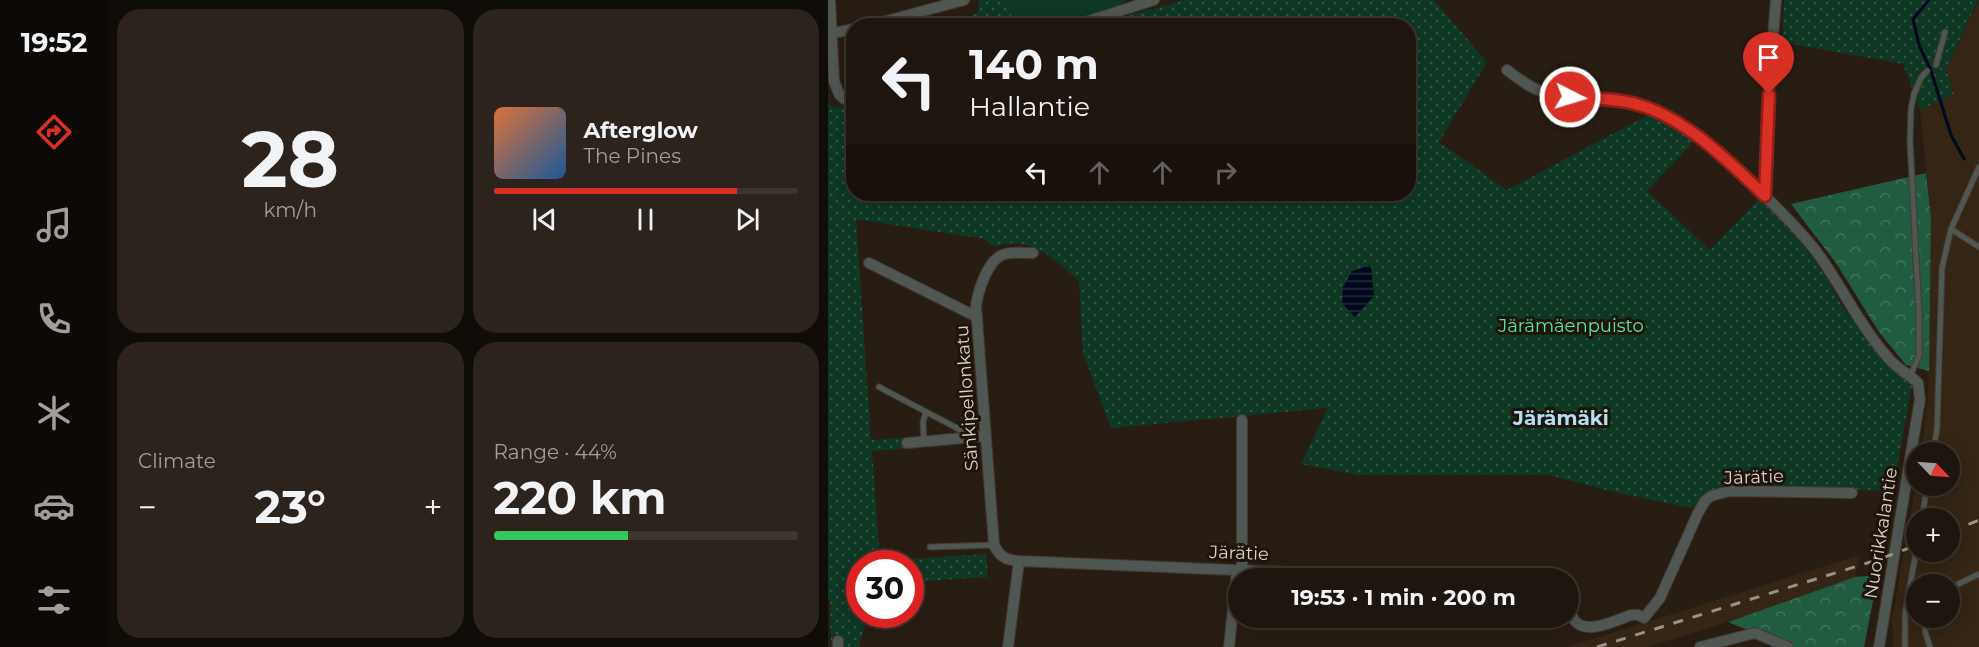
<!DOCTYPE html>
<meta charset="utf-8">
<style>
:root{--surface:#1e160e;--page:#2b231c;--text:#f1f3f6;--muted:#a19f9e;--line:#3c352e;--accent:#d93025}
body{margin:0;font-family:Montserrat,sans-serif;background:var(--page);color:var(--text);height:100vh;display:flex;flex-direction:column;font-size:22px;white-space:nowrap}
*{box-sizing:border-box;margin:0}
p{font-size:20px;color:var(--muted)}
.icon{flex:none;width:33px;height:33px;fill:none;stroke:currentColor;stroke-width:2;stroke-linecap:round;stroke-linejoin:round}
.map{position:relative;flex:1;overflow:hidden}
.drawer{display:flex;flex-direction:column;gap:9px;padding:9px;background:#100c08;width:720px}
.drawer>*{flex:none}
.guide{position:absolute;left:18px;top:18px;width:570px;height:183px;border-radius:24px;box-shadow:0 3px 15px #0003,0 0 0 2px var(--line);background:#1e160e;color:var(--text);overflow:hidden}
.needle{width:39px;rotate:115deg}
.buttons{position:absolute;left:1078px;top:442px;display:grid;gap:12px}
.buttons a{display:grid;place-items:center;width:54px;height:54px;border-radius:50%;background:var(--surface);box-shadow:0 3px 15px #0003,0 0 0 2px var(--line);font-size:30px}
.speed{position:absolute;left:18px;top:550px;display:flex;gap:12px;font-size:30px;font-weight:700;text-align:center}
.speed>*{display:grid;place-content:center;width:78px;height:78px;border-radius:50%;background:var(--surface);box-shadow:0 3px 15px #0003,0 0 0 2px var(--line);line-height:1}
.speed .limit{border:9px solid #d22;background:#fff;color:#111}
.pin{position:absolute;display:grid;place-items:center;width:51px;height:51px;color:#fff;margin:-62px -26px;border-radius:50% 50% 50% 0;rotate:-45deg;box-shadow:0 0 6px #0007}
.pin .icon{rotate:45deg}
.me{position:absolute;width:66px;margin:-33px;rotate:95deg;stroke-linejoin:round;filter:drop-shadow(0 0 4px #0008)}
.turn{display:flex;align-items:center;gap:21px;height:126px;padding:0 24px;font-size:27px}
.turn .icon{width:78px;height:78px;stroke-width:2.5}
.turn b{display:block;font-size:42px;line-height:51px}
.lanes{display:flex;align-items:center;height:57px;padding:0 24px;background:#0003;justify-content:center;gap:30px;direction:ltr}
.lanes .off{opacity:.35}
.big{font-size:45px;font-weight:700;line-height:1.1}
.drawer .widget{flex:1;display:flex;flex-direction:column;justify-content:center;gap:9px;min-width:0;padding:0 21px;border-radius:24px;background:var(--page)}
.drawer .dial{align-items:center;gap:0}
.dial b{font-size:78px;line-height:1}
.song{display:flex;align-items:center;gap:18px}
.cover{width:72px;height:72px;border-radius:9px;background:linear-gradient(135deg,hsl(20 70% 55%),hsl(210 70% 35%))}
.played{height:6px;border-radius:3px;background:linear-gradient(90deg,var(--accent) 80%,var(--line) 80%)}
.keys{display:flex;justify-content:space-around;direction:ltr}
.heat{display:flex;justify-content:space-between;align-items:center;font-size:33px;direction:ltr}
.charge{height:9px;border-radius:4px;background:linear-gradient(90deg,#34c759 44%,var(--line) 0)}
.drawer .tiles{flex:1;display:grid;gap:9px;grid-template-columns:repeat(2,1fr)}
.trip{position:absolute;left:400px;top:568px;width:351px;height:60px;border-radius:30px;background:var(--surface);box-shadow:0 3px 15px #0003,0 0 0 2px var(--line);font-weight:700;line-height:60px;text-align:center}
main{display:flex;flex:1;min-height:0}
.tab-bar{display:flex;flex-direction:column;width:108px;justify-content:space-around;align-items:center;background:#0c0906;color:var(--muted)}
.tab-bar .icon{width:42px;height:42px}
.tab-bar .selected{color:var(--accent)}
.tab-bar b{font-size:27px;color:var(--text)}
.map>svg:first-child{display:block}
</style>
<main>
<nav class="tab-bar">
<b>19:52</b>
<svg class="icon selected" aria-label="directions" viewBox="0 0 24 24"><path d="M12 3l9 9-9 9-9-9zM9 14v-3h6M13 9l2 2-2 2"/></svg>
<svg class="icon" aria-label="music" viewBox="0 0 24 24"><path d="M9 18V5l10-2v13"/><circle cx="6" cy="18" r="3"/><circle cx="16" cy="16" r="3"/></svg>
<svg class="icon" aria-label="phone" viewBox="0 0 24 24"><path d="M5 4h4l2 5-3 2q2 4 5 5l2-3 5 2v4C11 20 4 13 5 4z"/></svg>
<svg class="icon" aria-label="climate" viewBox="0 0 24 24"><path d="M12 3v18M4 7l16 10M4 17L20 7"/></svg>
<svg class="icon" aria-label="car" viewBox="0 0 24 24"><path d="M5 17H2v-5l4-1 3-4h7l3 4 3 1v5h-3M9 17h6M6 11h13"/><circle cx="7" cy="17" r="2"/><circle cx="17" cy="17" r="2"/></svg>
<svg class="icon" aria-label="filters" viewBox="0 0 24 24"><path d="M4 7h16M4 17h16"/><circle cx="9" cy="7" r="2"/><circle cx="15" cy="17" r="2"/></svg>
</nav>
<section class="drawer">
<div class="tiles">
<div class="widget dial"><b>28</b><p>km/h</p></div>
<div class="widget">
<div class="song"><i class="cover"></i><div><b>Afterglow</b><p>The Pines</p></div></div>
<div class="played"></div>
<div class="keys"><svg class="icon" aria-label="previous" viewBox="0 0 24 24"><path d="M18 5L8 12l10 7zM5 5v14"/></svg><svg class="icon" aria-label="pause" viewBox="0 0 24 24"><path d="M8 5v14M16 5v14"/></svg><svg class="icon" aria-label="next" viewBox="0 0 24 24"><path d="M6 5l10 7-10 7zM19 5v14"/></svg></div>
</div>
<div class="widget"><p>Climate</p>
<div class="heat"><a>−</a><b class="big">23°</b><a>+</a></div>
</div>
<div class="widget"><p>Range · 44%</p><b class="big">220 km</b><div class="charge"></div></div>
</div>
</section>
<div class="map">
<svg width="1151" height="647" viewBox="0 0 1151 647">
<defs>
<pattern id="forest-crowns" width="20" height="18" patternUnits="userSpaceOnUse" patternTransform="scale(1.5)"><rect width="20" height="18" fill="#215c41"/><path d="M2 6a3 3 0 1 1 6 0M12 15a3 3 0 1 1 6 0" fill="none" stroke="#41725b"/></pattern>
<pattern id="park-dots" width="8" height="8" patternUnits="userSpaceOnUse" patternTransform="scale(1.5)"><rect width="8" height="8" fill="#0e3724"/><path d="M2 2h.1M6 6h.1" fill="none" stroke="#305343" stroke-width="1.8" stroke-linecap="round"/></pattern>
<pattern id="water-rules" width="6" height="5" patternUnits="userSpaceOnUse" patternTransform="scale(1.5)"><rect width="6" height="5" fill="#00081c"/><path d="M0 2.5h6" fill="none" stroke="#252b3c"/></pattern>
</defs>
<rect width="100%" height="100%" fill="#281d12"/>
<!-- built -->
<g fill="#342515" fill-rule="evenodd">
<path d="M1151,0V647H1065L1064,620L1089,478V486H1122V453H1093L1100,395L1103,218L1092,110L1126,94L1118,69ZM1089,519H1122V552H1089ZM1089,585H1122V618H1089Z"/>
<path d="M1032,555L1027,577L900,622L820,647H739Z"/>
</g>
<!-- grass -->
<path fill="#0e3724" d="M179,0H298L274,18L240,26L186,25Z"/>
<!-- forest -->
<g fill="url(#forest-crowns)">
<path d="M1098,173L1103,218L1101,371L1078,365L1051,332L1008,263L963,204Z"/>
<path d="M1050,575L1036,647H956L933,635L900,622L1027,577Z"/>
</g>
<!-- park -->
<g fill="url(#park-dots)">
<path d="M151,0H179L186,25H129L128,22L150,13Z"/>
<path d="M357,0H606L659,62L611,142L679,190L820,115L867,140L819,191L882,250L931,199L965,232L989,262L1016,309L1062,367L1084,385L1065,491L898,484L864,508L786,492L721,475H531L473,464L500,408L283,428L255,353L251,281C224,258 204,234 165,247L157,239L28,219L43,440L82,437L83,448L44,451L52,561L158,554L160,577L83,582L82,564H32V615H40L31,647H3L2,600H0V102L5,108L25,105L26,194H580V26L266,25Z"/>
<path d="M956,0H1150L1118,69L1126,94L1092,110L1075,64L954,42Z"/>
</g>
<!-- water -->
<path fill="url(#water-rules)" d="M543,265L546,296L527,317L514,303L515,287L524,271Z"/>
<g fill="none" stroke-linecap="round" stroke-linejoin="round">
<!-- stream -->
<path stroke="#00081c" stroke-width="3" d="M1101,0L1085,19L1091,45L1103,71L1123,135L1136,159"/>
<defs>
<g id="lane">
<path d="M1108,65L1117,32"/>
<path d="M1123,229L1151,247"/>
<path d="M1082,376L1091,356V314L1082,141L1083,109L1086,94L1093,78L1099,71"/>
<path d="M51,387L142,435"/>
<path d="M96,442L95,422L98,412"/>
<path d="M1105,453L1109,429L1114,268L1123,229L1151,167"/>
<path d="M1094,519L1099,486"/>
<path d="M102,547L166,545"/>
<path d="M1122,588L1151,574"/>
<path d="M1098,618L1097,631L1102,647"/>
<path d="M1077,647V614L1089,546"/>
</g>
<g id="street">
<path d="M2,0L6,81L11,94L16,99L26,102"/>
<path d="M40,26L136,0"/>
<path d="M245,26L326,0"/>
<path d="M0,34L26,29"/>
<path d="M679,70C692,80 705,90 722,94C764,104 803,95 842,119C882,142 915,174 947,206C963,222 980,239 993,258C1016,291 1034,329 1062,360C1070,369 1081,374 1090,383L1092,399L1051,647"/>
<path d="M937,196L942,74L948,0"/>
<path d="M205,253C196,253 185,252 177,254C160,258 150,291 148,306L166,545C172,557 178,560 191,561L629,579"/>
<path d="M41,263L149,317"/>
<path d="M414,420V570"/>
<path d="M79,443L158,436"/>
<path d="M741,601C742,607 743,615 746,620C758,636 788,620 803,615H810L816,618L832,598L870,513L877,501L883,496L902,491L1024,493"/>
<path d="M10,647V641"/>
<path d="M180,647L191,561"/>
<path d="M401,647L409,570"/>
<path d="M872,647L927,633L960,647"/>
</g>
</defs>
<!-- lane casing -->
<use href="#lane" stroke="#443a30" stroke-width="7"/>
<!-- street casing -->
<use href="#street" stroke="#443a30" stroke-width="12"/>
<!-- lane -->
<use href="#lane" stroke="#505651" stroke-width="5"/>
<!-- street -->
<use href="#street" stroke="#505651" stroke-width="10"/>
<!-- rail -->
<g stroke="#9a9289" stroke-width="3" stroke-dasharray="10 10" stroke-linecap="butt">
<path d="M1122,532L1151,520"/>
<path d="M769,647L1049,560L1089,545"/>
</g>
</g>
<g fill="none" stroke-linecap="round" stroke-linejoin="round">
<defs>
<path id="route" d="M742,97C764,99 789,98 811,105C857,118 903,163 937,196L941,94"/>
</defs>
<!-- route casing -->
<use href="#route" stroke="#8d1f18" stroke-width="15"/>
<!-- route -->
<use href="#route" stroke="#d93025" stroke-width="10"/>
</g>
<g text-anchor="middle" stroke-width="6" stroke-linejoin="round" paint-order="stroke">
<!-- park labels -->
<g font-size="18" fill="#53e7a5" stroke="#1f1409">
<text x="743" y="332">Järämäenpuisto</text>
</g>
<!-- street labels -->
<g font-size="18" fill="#dad3cc" stroke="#1f1409">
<text transform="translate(139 398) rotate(-94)" y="6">Sänkipellonkatu</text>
<text transform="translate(926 477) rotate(-2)" y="6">Järätie</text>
<text transform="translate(1053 533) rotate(-81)" y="6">Nuorikkalantie</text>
<text transform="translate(411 553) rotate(2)" y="6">Järätie</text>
</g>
<!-- neighbourhood labels -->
<g font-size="20" font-weight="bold" fill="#afe0f7" stroke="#1f1409">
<text x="733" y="425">Järämäki</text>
</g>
</g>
</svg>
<div class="buttons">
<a><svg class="needle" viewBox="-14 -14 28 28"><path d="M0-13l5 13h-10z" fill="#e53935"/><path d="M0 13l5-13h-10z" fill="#a19f9e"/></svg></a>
<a>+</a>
<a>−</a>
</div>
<div class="speed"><div class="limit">30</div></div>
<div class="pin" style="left:941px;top:94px;background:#d93025"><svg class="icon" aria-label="arrive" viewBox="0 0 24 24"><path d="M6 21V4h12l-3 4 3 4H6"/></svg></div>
<svg class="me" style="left:742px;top:97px" viewBox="-20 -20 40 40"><circle r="17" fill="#d93025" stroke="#fff" stroke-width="3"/><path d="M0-11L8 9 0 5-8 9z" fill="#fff"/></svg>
<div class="trip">19:53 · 1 min · 200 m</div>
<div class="guide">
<div class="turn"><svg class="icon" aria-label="left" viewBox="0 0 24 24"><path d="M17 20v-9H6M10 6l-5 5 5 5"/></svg><div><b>140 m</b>Hallantie</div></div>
<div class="lanes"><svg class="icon" aria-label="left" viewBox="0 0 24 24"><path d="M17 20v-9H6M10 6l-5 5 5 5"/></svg><svg class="icon off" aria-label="ahead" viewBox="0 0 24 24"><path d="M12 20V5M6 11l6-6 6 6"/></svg><svg class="icon off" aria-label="ahead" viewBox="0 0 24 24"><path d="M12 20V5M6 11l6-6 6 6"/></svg><svg class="icon off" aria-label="right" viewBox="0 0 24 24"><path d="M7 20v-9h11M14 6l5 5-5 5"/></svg></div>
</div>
</div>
</main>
